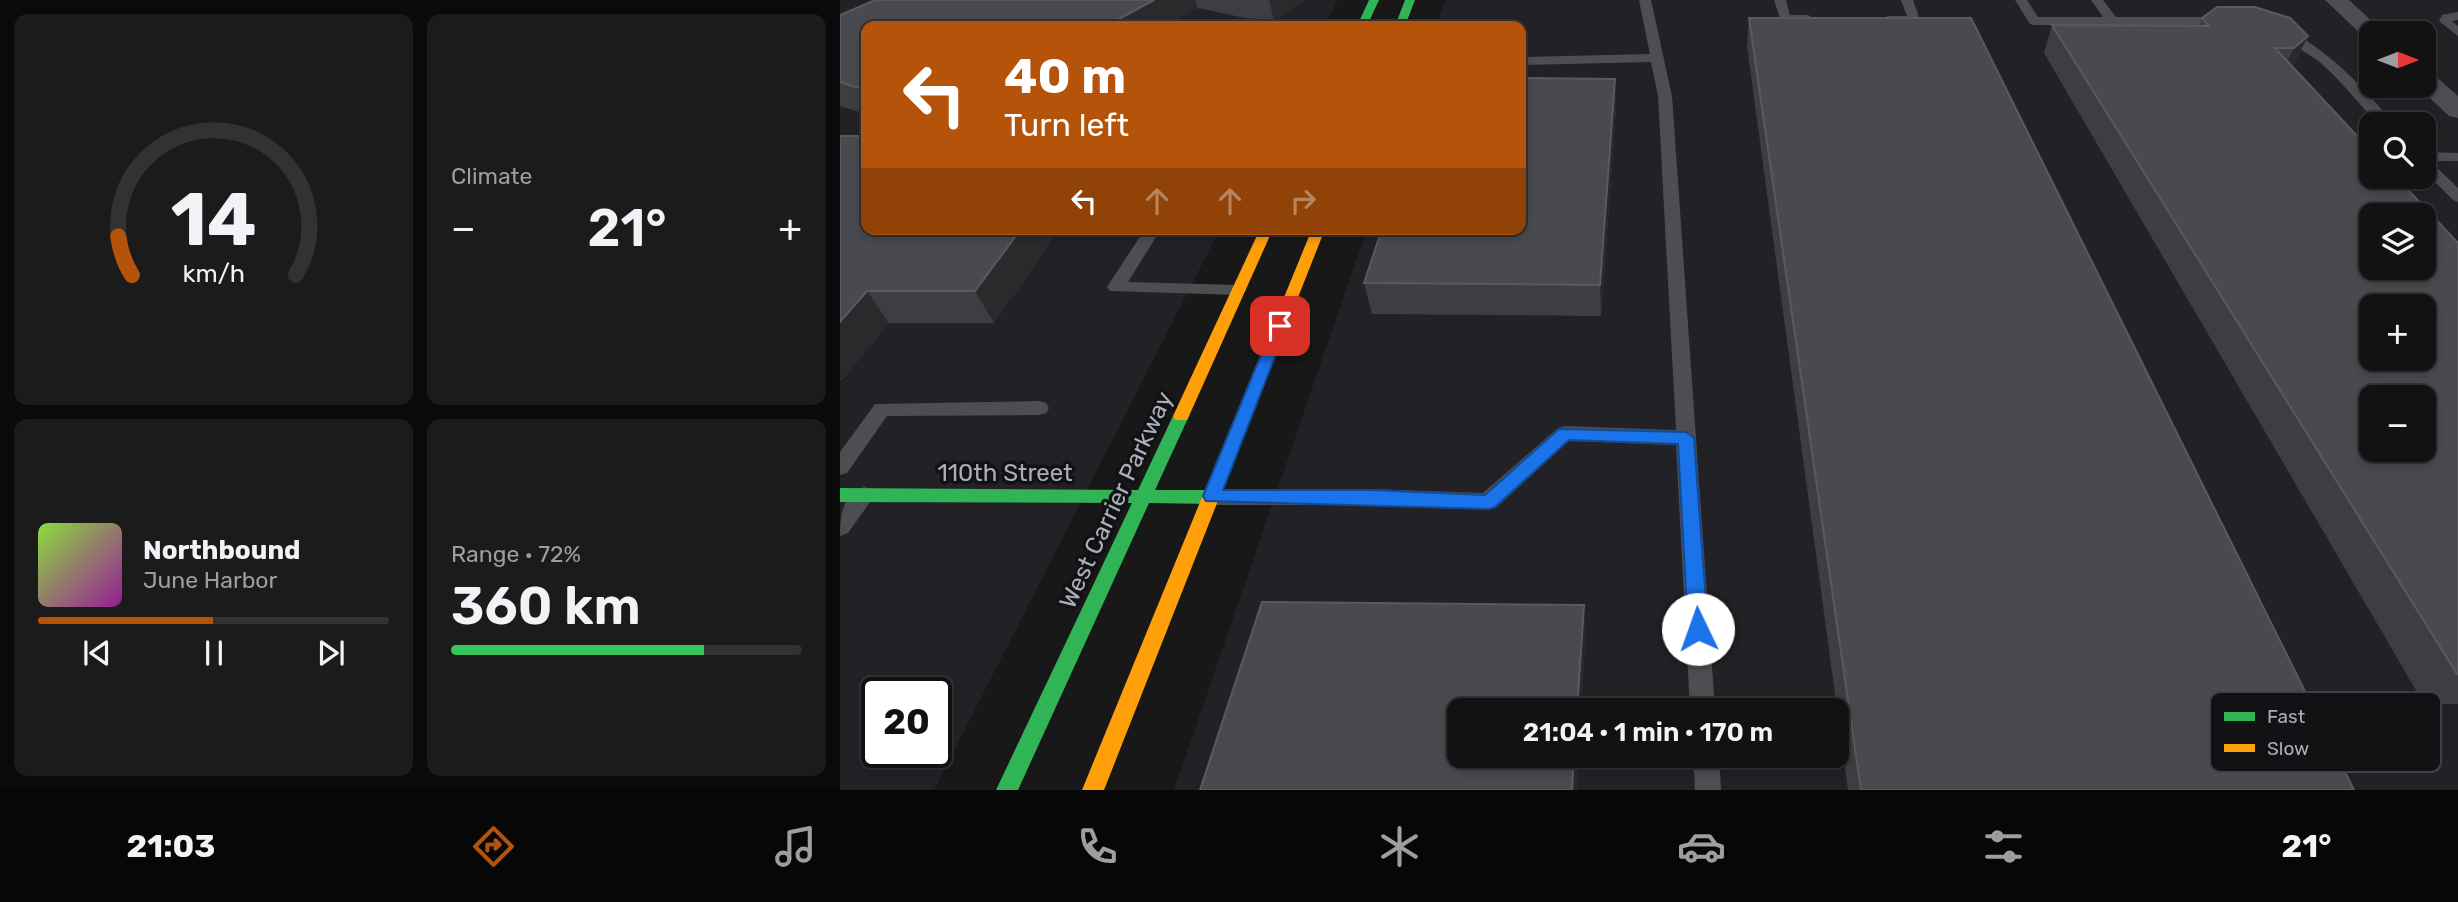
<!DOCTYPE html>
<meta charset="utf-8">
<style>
:root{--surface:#121213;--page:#1b1b1c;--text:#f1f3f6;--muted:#9c9ea0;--line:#313233;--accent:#b45309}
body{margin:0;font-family:Rubik,sans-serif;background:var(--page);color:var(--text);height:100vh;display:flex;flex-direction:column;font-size:26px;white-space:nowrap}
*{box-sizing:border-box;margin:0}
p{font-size:23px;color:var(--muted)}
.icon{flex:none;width:38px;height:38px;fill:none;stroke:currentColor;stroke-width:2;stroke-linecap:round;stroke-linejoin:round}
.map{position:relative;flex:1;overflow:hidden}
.details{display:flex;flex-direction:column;gap:14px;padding:14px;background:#0a0a0a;width:840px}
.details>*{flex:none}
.hud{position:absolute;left:21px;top:21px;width:665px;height:214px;border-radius:14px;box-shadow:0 4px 10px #0003,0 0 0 2px var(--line);background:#b45309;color:#fff;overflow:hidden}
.needle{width:46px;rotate:90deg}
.fabs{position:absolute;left:1519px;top:21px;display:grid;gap:14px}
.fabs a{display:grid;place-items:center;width:77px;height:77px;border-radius:14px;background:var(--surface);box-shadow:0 4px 10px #0003,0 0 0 2px var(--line);font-size:35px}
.speed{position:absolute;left:21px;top:677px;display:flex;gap:14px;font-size:35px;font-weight:700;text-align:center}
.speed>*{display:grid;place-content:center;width:91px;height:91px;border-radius:50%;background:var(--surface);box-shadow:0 4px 10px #0003,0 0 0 2px var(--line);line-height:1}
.speed .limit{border:4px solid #111;border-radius:10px;background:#fff;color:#111}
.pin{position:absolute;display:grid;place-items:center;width:60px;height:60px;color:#fff;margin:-30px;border-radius:14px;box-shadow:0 4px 10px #0006}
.me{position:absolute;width:77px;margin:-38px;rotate:357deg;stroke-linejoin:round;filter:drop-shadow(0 0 5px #0008)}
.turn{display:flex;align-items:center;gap:24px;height:147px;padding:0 28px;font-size:32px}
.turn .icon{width:91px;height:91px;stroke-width:2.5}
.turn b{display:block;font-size:49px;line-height:60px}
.lanes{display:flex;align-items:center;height:66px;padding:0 28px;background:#0003;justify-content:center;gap:35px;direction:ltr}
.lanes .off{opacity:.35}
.big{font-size:52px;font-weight:600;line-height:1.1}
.details .tile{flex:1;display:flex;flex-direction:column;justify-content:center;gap:10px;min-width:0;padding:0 24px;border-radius:14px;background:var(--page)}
.details .dial{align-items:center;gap:0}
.dial svg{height:182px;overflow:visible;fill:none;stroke:var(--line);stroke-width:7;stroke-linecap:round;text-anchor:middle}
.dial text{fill:var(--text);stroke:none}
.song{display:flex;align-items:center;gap:21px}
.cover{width:84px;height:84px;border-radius:10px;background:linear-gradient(135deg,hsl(90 70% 55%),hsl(300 70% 35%))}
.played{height:7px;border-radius:4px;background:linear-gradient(90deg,var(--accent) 50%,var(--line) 50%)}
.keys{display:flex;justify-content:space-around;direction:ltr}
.heat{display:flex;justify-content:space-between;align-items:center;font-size:38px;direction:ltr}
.charge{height:10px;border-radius:5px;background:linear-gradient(90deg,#34c759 72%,var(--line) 0)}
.details .tiles{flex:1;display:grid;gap:14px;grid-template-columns:repeat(2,1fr)}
.trip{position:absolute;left:607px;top:698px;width:402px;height:70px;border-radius:14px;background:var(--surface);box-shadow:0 4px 10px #0003,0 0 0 2px var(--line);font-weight:600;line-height:70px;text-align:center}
.menu{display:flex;height:112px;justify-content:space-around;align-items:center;background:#070708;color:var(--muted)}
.menu .icon{width:49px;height:49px}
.menu .selected{color:var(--accent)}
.menu b{font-size:32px;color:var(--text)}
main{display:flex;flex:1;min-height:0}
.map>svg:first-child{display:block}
</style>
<main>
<section class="details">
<div class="tiles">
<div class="tile dial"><svg viewBox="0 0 100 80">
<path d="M14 69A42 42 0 1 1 86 69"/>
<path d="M14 69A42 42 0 0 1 8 52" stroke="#b45309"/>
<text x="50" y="56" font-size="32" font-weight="700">14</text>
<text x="50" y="72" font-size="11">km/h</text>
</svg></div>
<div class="tile"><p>Climate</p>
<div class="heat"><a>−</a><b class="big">21°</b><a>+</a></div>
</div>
<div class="tile">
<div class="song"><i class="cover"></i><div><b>Northbound</b><p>June Harbor</p></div></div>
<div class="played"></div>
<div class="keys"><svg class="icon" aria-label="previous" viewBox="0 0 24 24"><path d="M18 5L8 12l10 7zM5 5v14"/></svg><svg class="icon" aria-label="pause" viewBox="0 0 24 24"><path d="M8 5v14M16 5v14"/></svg><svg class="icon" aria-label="next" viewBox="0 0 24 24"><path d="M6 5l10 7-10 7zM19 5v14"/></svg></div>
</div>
<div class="tile"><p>Range · 72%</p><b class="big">360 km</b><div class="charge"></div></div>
</div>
</section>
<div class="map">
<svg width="1618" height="790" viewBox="0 0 1618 790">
<rect width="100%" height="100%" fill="#181819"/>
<!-- built -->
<g fill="#222226" fill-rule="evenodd">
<path d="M0,0H498L484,26H26V229H380L94,790H0ZM37,693H96V752H37Z"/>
<path d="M605,0H1618V790H334L527,229H681V26H596ZM1531,33H1584V86H1531ZM1531,124H1584V177H1531ZM1531,215H1584V268H1531ZM1531,306H1584V359H1531ZM1531,397H1584V450H1531ZM620,710H998V756H620Z"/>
</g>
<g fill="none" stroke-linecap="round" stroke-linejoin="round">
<!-- lane -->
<g fill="#4c4e52" fill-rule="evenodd">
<path d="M799,0H811L832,96L875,710H850L836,445L729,441L656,508L648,510L531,505H372L365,503L361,497L365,491L372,489H531L643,493L718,428L725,426L836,430L818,96L811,62L681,65V57L810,54Z"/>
<path d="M934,0H946L950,15H968L974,19L968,23L941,21Z"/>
<path d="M1061,0H1073L1080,20L1078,23L1047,22V16H1067Z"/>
<path d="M1175,0H1187L1198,17H1263L1251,0H1263L1276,17H1386L1392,21L1386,25H1194L1190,24Z"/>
<path d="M1618,12V20L1612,21L1618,26V36L1599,21L1602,15Z"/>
<path d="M1442,29C1477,39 1532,94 1553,124H1538C1518,103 1500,79 1477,60C1464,50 1447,44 1436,33Z"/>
<path d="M1584,152L1618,153V161H1590L1618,188V202L1613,200L1584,171Z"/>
<path d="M305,229H321L288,282L398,285L407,290L398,295L270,291L267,287Z"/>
<path d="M199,401L206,403L209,408L206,413L199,415L47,416L7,473L0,475V452L35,404Z"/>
<path d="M24,487L31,489L35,495L8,533L0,536C0,516 2,494 24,487Z"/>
<path d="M853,756H879L881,790H855Z"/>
</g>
<!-- street -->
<g fill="#4c4e52" fill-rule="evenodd">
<path d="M1485,0H1509L1545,33H1531V40L1525,38Z"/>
<path d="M1584,71L1593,74L1618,96V118L1609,116L1577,86H1584Z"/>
</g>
<!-- fast -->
<g fill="#30b455" fill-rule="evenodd">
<path d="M529,0H539L527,26H517Z"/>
<path d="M565,0H575L565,26H555Z"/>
<path d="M341,410L349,416L315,490H372L378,492L381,497L378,502L372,504L309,503L178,790H156L292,503L0,502V488L298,490L333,416Z"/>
</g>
<!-- slow -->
<g fill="#ff9f0a" fill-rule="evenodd">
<path d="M420,229H433L349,416L347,420H335L333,416Z"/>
<path d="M472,229H485L264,790H242Z"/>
</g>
</g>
<!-- wall -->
<g fill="#3d3e42">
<path d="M35,0H465L434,20L405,18L358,8L26,26V114L0,106V15Z"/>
<path d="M909,18L1514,790H1008L907,46Z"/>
<path d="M1362,18L1468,36L1454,64L1452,66L1618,243V704H1584L1204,53L1212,25L1359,26Z"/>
<path d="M775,79L776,108L761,316L532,314L524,283Z"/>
<path d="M0,136L220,229L154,323H49L2,380H0Z"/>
</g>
<!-- shaded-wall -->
<g fill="#292a2c">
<path d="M314,0H355L358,8L326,26H266Z"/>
<path d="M429,0H465L434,20Z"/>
<path d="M1468,36L1454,64L1440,76L1454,48Z"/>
<path d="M775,79L776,108L761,316L760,285Z"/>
<path d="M181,229H220L154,323L135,291Z"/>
<path d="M27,291L49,323L2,380L0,378V322Z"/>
<path d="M744,605L746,635L741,710H737Z"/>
<path d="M734,756H739L737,790H732Z"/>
</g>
<!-- building -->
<g fill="#494a4f" stroke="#585a60" stroke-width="2" fill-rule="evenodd">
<path d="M35,0H314L266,26H26V87H15L0,82V15Z"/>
<path d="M1377,7H1415L1450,18L1468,36L1454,48H1435L1531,151V177H1556L1618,243V674H1617L1212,25L1369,26L1362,18ZM1531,215H1584V268H1531ZM1531,306H1584V359H1531ZM1531,397H1584V450H1531Z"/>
<path d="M909,18H1131L1514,790H1021Z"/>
<path d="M681,78L775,79L760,285L524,283L542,229H681Z"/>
<path d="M0,136H26V229H181L135,291H27L0,322Z"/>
<path d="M422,602L744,605L737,710H620V756H734L732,790H360Z"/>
</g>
<!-- route -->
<path fill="#1a73e8" stroke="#114b97" stroke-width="2" d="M440,321L447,326L383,490H531L645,495L719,429L846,432L854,438L868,629L865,635L858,637L851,635L848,629L838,444L729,440L655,507L649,509L366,501L363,496L433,326Z"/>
<g text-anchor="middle" stroke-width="7" stroke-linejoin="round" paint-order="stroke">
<!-- street labels -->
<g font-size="24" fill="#a9aeba" stroke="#121215">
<text x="165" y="481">110th Street</text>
<text transform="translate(276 500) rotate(-65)" y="8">West Carrier Parkway</text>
</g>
</g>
<!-- legend -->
<rect x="1370" y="692" width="231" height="80" rx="10" fill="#121215" stroke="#3f4147" stroke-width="2"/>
<rect x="1384" y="712" width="31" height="9" fill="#30b455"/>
<rect x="1384" y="744" width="31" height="8" fill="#ff9f0a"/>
<g font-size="19" fill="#a9aeba">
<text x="1427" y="723">Fast</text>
<text x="1427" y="755">Slow</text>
</g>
</svg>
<div class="fabs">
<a><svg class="needle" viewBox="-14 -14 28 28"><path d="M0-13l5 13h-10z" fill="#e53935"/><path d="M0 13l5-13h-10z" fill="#9c9ea0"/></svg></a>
<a><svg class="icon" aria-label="search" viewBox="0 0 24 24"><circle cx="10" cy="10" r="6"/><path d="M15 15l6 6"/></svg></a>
<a><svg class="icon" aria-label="layers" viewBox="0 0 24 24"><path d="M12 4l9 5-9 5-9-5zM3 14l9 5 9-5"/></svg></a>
<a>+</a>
<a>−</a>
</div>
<div class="speed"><div class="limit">20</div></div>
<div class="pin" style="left:440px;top:326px;background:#d93025"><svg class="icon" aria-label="arrive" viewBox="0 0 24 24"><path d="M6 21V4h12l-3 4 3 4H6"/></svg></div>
<svg class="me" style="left:858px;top:629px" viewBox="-20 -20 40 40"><circle r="19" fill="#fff"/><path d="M0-13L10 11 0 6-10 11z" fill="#1a73e8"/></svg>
<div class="trip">21:04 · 1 min · 170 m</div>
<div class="hud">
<div class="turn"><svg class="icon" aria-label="left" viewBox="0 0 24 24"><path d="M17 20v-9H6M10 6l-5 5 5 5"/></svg><div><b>40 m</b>Turn left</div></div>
<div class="lanes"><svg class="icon" aria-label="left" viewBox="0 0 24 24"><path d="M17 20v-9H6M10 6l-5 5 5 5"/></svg><svg class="icon off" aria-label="ahead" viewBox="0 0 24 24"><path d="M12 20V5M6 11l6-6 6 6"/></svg><svg class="icon off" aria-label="ahead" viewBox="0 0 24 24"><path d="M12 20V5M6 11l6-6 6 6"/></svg><svg class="icon off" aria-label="right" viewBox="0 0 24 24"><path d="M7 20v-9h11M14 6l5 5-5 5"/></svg></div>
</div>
</div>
</main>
<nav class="menu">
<b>21:03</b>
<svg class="icon selected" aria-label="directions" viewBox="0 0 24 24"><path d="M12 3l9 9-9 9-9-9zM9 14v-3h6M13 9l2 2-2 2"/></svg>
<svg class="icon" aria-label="music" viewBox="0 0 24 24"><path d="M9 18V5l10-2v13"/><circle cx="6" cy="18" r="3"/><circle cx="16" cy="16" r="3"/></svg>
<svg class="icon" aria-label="phone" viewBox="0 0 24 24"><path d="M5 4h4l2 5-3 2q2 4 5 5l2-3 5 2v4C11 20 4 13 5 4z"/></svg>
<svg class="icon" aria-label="climate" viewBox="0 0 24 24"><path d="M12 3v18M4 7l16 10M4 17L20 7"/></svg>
<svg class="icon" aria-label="car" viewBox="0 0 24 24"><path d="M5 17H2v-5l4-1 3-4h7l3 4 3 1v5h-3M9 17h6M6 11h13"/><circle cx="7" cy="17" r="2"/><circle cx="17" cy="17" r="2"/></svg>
<svg class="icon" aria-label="filters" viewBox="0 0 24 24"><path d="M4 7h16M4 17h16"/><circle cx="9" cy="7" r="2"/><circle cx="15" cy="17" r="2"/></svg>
<b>21°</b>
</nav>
